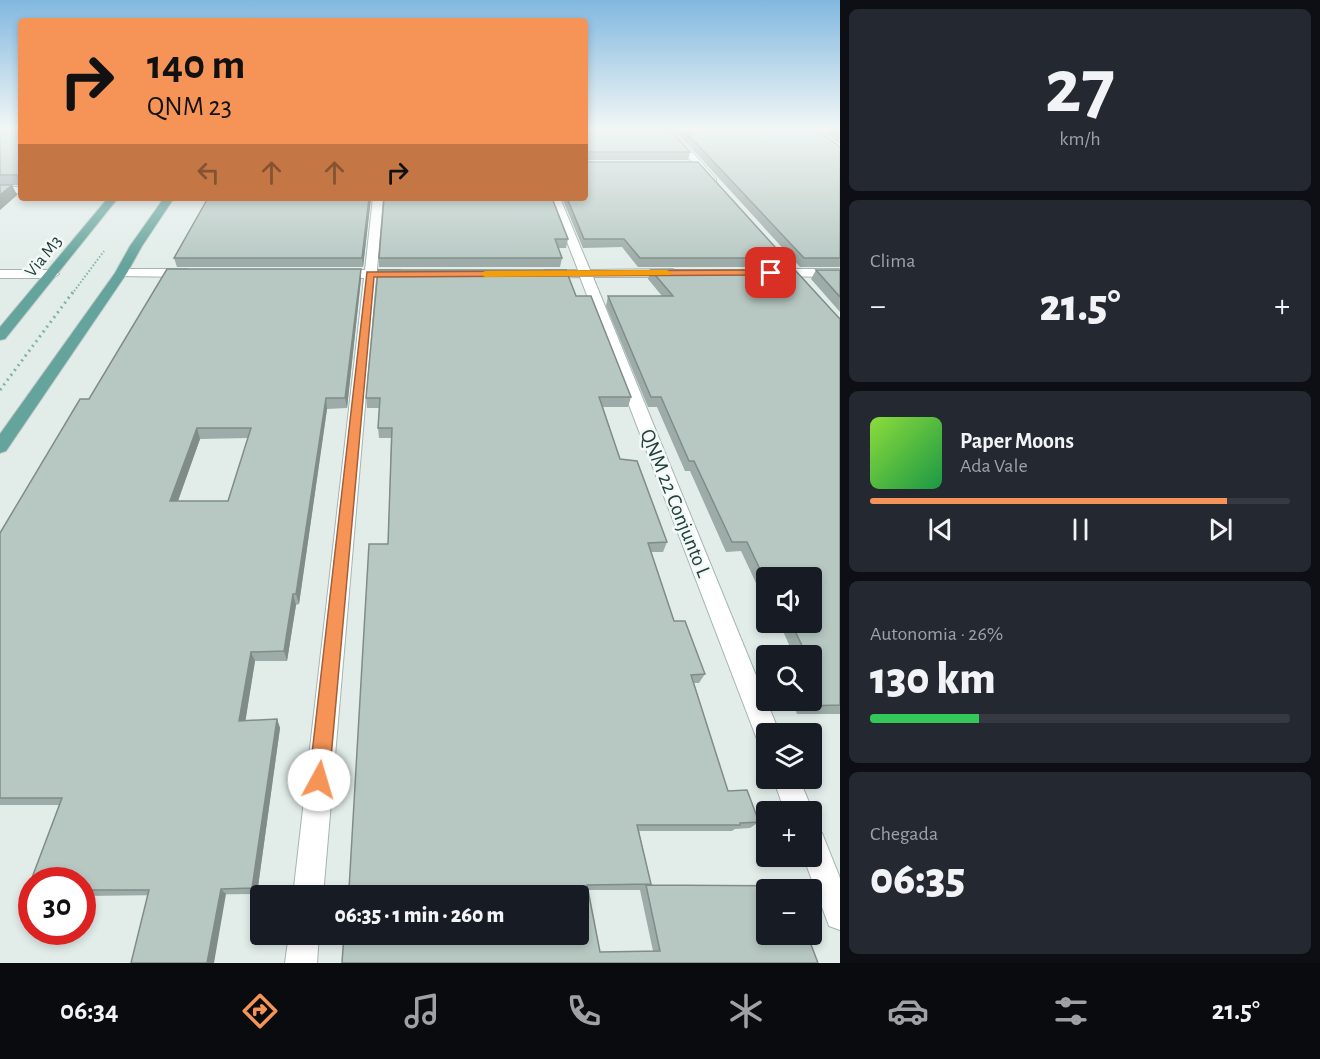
<!DOCTYPE html>
<html lang="pt">
<meta charset="utf-8">
<style>
:root{--surface:#171b24;--page:#242831;--text:#f1f3f6;--muted:#9ea1a6;--line:#363941;--accent:#f69457}
body{margin:0;font-family:"Alegreya Sans",sans-serif;background:var(--page);color:var(--text);height:100vh;display:flex;flex-direction:column;font-size:22px;white-space:nowrap}
*{box-sizing:border-box;margin:0}
p{font-size:20px;color:var(--muted)}
.icon{flex:none;width:33px;height:33px;fill:none;stroke:currentColor;stroke-width:2;stroke-linecap:round;stroke-linejoin:round}
.map{position:relative;flex:1;overflow:hidden}
.details{display:flex;flex-direction:column;gap:9px;padding:9px;background:#0d0f14;width:480px}
.details>*{flex:none}
.hud{position:absolute;left:18px;top:18px;width:570px;height:183px;border-radius:6px;box-shadow:0 3px 9px #0003;background:#f69457;color:#111;overflow:hidden}
.fabs{position:absolute;left:756px;top:567px;display:grid;gap:12px}
.fabs a{display:grid;place-items:center;width:66px;height:66px;border-radius:6px;background:var(--surface);box-shadow:0 3px 9px #0003;font-size:30px}
.speed{position:absolute;left:18px;top:867px;display:flex;gap:12px;font-size:30px;font-weight:700;text-align:center}
.speed>*{display:grid;place-content:center;width:78px;height:78px;border-radius:50%;background:var(--surface);box-shadow:0 3px 9px #0003;line-height:1}
.speed .limit{border:9px solid #d22;background:#fff;color:#111}
.pin{position:absolute;display:grid;place-items:center;width:51px;height:51px;color:#fff;margin:-26px;border-radius:12px;box-shadow:0 3px 9px #0006}
.me{position:absolute;width:66px;margin:-33px;rotate:6deg;stroke-linejoin:round;filter:drop-shadow(0 0 4px #0008)}
.turn{display:flex;align-items:center;gap:21px;height:126px;padding:0 30px;font-size:27px}
.turn .icon{width:78px;height:78px;stroke-width:2.5}
.turn b{display:block;font-size:42px;line-height:51px}
.lanes{display:flex;align-items:center;height:57px;padding:0 30px;background:#0003;justify-content:center;gap:30px;direction:ltr}
.lanes .off{opacity:.35}
.big{font-size:45px;font-weight:800;line-height:1.1}
.details .card{flex:1;display:flex;flex-direction:column;justify-content:center;gap:9px;min-width:0;padding:0 21px;border-radius:9px;background:var(--page)}
.details .dial{align-items:center;gap:0}
.dial b{font-size:78px;line-height:1}
.song{display:flex;align-items:center;gap:18px}
.cover{width:72px;height:72px;border-radius:9px;background:linear-gradient(135deg,hsl(90 70% 55%),hsl(140 70% 35%))}
.played{height:6px;border-radius:3px;background:linear-gradient(90deg,var(--accent) 85%,var(--line) 85%)}
.keys{display:flex;justify-content:space-around;direction:ltr}
.heat{display:flex;justify-content:space-between;align-items:center;font-size:33px;direction:ltr}
.charge{height:9px;border-radius:4px;background:linear-gradient(90deg,#34c759 26%,var(--line) 0)}
.trip{position:absolute;left:250px;top:885px;width:339px;height:60px;border-radius:6px;background:var(--surface);box-shadow:0 3px 9px #0003;font-weight:800;line-height:60px;text-align:center}
.tab-bar{display:flex;height:96px;justify-content:space-around;align-items:center;background:#090b0e;color:var(--muted)}
.tab-bar .icon{width:42px;height:42px}
.tab-bar .selected{color:var(--accent)}
.tab-bar b{font-size:27px;color:var(--text)}
main{display:flex;flex:1;min-height:0}
.map>svg:first-child{display:block}
</style>
<main>
<div class="map">
<svg width="840" height="963" viewBox="0 0 840 963">
<rect width="100%" height="100%" fill="#e2edea"/>
<g fill="none" stroke-linecap="round" stroke-linejoin="round">
<defs>
<g id="minor">
<path d="M663,128H671L716,179V183H710Z"/>
<rect x="0" y="187" width="21" height="6"/>
<path d="M373,198H383L377,270H400L406,274L400,278H376L323,896H293L364,278H338L332,274L338,270H365Z"/>
<path d="M550,198H560L590,270L673,269L679,273L673,277H593L780,734H766V746L759,743L755,734L580,277L545,278L539,274L545,270H578Z"/>
<path d="M121,269H187L193,273L187,277L117,276L115,273Z"/>
<path d="M773,269H840V277L769,276L767,273Z"/>
<path d="M0,270H53L59,274L53,278H0Z"/>
<path d="M773,778H799L813,812L812,815V812H785Z"/>
<path d="M812,829L822,833L840,878V930L829,926L803,856H812Z"/>
<path d="M289,934H319L317,963H285Z"/>
</g>
<g id="major">
<path d="M108,198H118L5,339L0,340V327Z"/>
<path d="M164,198H174L142,246L127,273L6,451L0,453V434L115,273L130,246Z"/>
</g>
</defs>
<!-- minor casing -->
<use href="#minor" stroke="#a4b5b2" stroke-width="2"/>
<!-- major casing -->
<use href="#major" stroke="#c1c9c8" stroke-width="2"/>
<!-- path-far1 -->
<path stroke="#82b2a9" stroke-width="2" stroke-dasharray="1.5 2" stroke-linecap="butt" d="M72,294L104,251"/>
<!-- path -->
<path stroke="#82b2a9" stroke-width="3" stroke-dasharray="2 4" stroke-linecap="butt" d="M0,390L73,292"/>
<!-- minor -->
<use href="#minor" fill="#fff" fill-rule="evenodd"/>
<!-- major -->
<use href="#major" fill="#65a49c" fill-rule="evenodd"/>
</g>
<!-- wall -->
<g fill="#9daca8" fill-rule="evenodd">
<path d="M0,128H21V185H11L17,195L0,210Z"/>
<path d="M585,128L690,152L688,160H585Z"/>
<path d="M673,128H814L840,147V267H800Z"/>
<path d="M817,128H840V144Z"/>
<path d="M371,198L363,267H177L174,258Z"/>
<path d="M384,198L568,239L566,248H558L562,258L560,267H379V258Z"/>
<path d="M562,198H585L785,258L781,267H638L622,247L583,248Z"/>
<path d="M361,269V279L347,408L327,409L299,604L296,605L287,661H255L245,721L277,719L280,728L257,894L82,896V880H32V893L27,891L59,805H0V533L89,399ZM248,438L228,501H178L200,439Z"/>
<path d="M651,270L840,318V714H797L791,700H812V656H771L779,646L790,647L779,622H812L766,578V600H764L741,551L726,552L690,471H685L657,407H648L606,306L608,296H662L648,279Z"/>
<path d="M816,270H840V312L811,279Z"/>
<path d="M576,296L631,397L628,407H603L620,459L667,542L663,552H651L674,621L705,674L699,683H694L728,791L759,822L750,828L735,829L732,831H639L651,884L818,963H342L349,889L388,544L391,438H379L378,428L379,408H367L366,398ZM588,890H640L653,951L600,952Z"/>
</g>
<!-- shaded-wall -->
<g fill="#808c88">
<path d="M12,185L17,195L0,210V195Z"/>
<path d="M369,198H371L363,267L362,258Z"/>
<path d="M361,269V279L347,408L345,398Z"/>
<path d="M326,398L327,409L299,604L296,594Z"/>
<path d="M197,428L200,439L174,512L170,501Z"/>
<path d="M293,594L296,605L287,661L284,651Z"/>
<path d="M251,652L255,661L244,730L239,721Z"/>
<path d="M277,719L280,728L257,894L252,888Z"/>
<path d="M221,889L226,894L214,963H207Z"/>
</g>
<!-- building -->
<g fill="#b7c8c3" stroke="#808c88" stroke-width="1.5" fill-rule="evenodd">
<path d="M0,128H21V177L19,179L17,175H0Z"/>
<path d="M585,128H669L690,152H586L585,153Z"/>
<path d="M682,128H814L840,147V258H804Z"/>
<path d="M830,128H840V135Z"/>
<path d="M585,162H698L785,258H640L624,239H584L567,198H585Z"/>
<path d="M0,185H12L0,195Z"/>
<path d="M208,198H369L362,258H174Z"/>
<path d="M384,198H552L568,239H555L562,258H379Z"/>
<path d="M167,269H361L345,398H326L296,594H293L284,651L251,652L239,721L277,719L252,888L221,889L207,963H131L149,890H82V880H32V891H27L62,798H0V533L80,399H89ZM197,428H251L228,501H170Z"/>
<path d="M378,270H566L576,296H591L631,397H599L620,459L637,461L667,542L648,543L674,621H685L705,674L691,675L728,791L747,790L759,822L740,823V825H637L651,884L587,885L600,952L660,951L646,885L790,886L791,890H766V934H807L818,963H342L344,934H579V896H346L347,888L349,889L369,544H388L392,428H378L380,398H366Z"/>
<path d="M651,270H795L839,318H840V705L806,706L804,700H812V656H783L779,646L803,648L791,622H812V578H766V582L747,542H732L694,461H689L661,397H651L608,296H673Z"/>
<path d="M816,270H840V297Z"/>
</g>
<!-- sky -->
<linearGradient id="sky" x2="0" y2="1"><stop stop-color="#82b8e0"/><stop offset="0.49" stop-color="#f2f7f6"/><stop offset="1" stop-color="#f2f7f6" stop-opacity="0"/></linearGradient>
<rect width="840" height="263" fill="url(#sky)"/>
<!-- route -->
<path fill="#f69457" stroke="#a06039" stroke-width="1.5" d="M771,270L776,273L775,275L374,277L329,780L326,788L319,790L312,788L309,780L367,272Z"/>
<!-- slow -->
<path fill="#f59e0b" d="M667,270L672,273L670,275L485,277L480,274L485,271Z"/>
<g text-anchor="middle" stroke-width="5" stroke-linejoin="round" paint-order="stroke">
<!-- far-street labels -->
<g font-size="18" fill="#213f3b" stroke="#f3f9f7">
<text transform="translate(43 256) rotate(-51)" y="6">Via M3</text>
</g>
<!-- street labels -->
<g font-size="21" fill="#213f3b" stroke="#f3f9f7">
<text transform="translate(676 503) rotate(68)" y="7">QNM 22 Conjunto L</text>
</g>
</g>
</svg>
<div class="fabs">
<a><svg class="icon" aria-label="sound" viewBox="0 0 24 24"><path d="M4 9h4l5-4v14l-5-4H4zM17 9q2 3 0 6"/></svg></a>
<a><svg class="icon" aria-label="search" viewBox="0 0 24 24"><circle cx="10" cy="10" r="6"/><path d="M15 15l6 6"/></svg></a>
<a><svg class="icon" aria-label="layers" viewBox="0 0 24 24"><path d="M12 4l9 5-9 5-9-5zM3 14l9 5 9-5"/></svg></a>
<a>+</a>
<a>−</a>
</div>
<div class="speed"><div class="limit">30</div></div>
<div class="pin" style="left:771px;top:273px;background:#d93025"><svg class="icon" aria-label="arrive" viewBox="0 0 24 24"><path d="M6 21V4h12l-3 4 3 4H6"/></svg></div>
<svg class="me" style="left:319px;top:780px" viewBox="-20 -20 40 40"><circle r="19" fill="#fff"/><path d="M0-13L10 11 0 6-10 11z" fill="#f69457"/></svg>
<div class="trip">06:35 · 1 min · 260 m</div>
<div class="hud">
<div class="turn"><svg class="icon" aria-label="right" viewBox="0 0 24 24"><path d="M7 20v-9h11M14 6l5 5-5 5"/></svg><div><b>140 m</b>QNM 23</div></div>
<div class="lanes"><svg class="icon off" aria-label="left" viewBox="0 0 24 24"><path d="M17 20v-9H6M10 6l-5 5 5 5"/></svg><svg class="icon off" aria-label="ahead" viewBox="0 0 24 24"><path d="M12 20V5M6 11l6-6 6 6"/></svg><svg class="icon off" aria-label="ahead" viewBox="0 0 24 24"><path d="M12 20V5M6 11l6-6 6 6"/></svg><svg class="icon" aria-label="right" viewBox="0 0 24 24"><path d="M7 20v-9h11M14 6l5 5-5 5"/></svg></div>
</div>
</div>
<section class="details">
<div class="card dial"><b>27</b><p>km/h</p></div>
<div class="card"><p>Clima</p>
<div class="heat"><a>−</a><b class="big">21.5°</b><a>+</a></div>
</div>
<div class="card">
<div class="song"><i class="cover"></i><div><b>Paper Moons</b><p>Ada Vale</p></div></div>
<div class="played"></div>
<div class="keys"><svg class="icon" aria-label="previous" viewBox="0 0 24 24"><path d="M18 5L8 12l10 7zM5 5v14"/></svg><svg class="icon" aria-label="pause" viewBox="0 0 24 24"><path d="M8 5v14M16 5v14"/></svg><svg class="icon" aria-label="next" viewBox="0 0 24 24"><path d="M6 5l10 7-10 7zM19 5v14"/></svg></div>
</div>
<div class="card"><p>Autonomia · 26%</p><b class="big">130 km</b><div class="charge"></div></div>
<div class="card"><p>Chegada</p><b class="big">06:35</b></div>
</section>
</main>
<nav class="tab-bar">
<b>06:34</b>
<svg class="icon selected" aria-label="directions" viewBox="0 0 24 24"><path d="M12 3l9 9-9 9-9-9zM9 14v-3h6M13 9l2 2-2 2"/></svg>
<svg class="icon" aria-label="music" viewBox="0 0 24 24"><path d="M9 18V5l10-2v13"/><circle cx="6" cy="18" r="3"/><circle cx="16" cy="16" r="3"/></svg>
<svg class="icon" aria-label="phone" viewBox="0 0 24 24"><path d="M5 4h4l2 5-3 2q2 4 5 5l2-3 5 2v4C11 20 4 13 5 4z"/></svg>
<svg class="icon" aria-label="climate" viewBox="0 0 24 24"><path d="M12 3v18M4 7l16 10M4 17L20 7"/></svg>
<svg class="icon" aria-label="car" viewBox="0 0 24 24"><path d="M5 17H2v-5l4-1 3-4h7l3 4 3 1v5h-3M9 17h6M6 11h13"/><circle cx="7" cy="17" r="2"/><circle cx="17" cy="17" r="2"/></svg>
<svg class="icon" aria-label="filters" viewBox="0 0 24 24"><path d="M4 7h16M4 17h16"/><circle cx="9" cy="7" r="2"/><circle cx="15" cy="17" r="2"/></svg>
<b>21.5°</b>
</nav>
